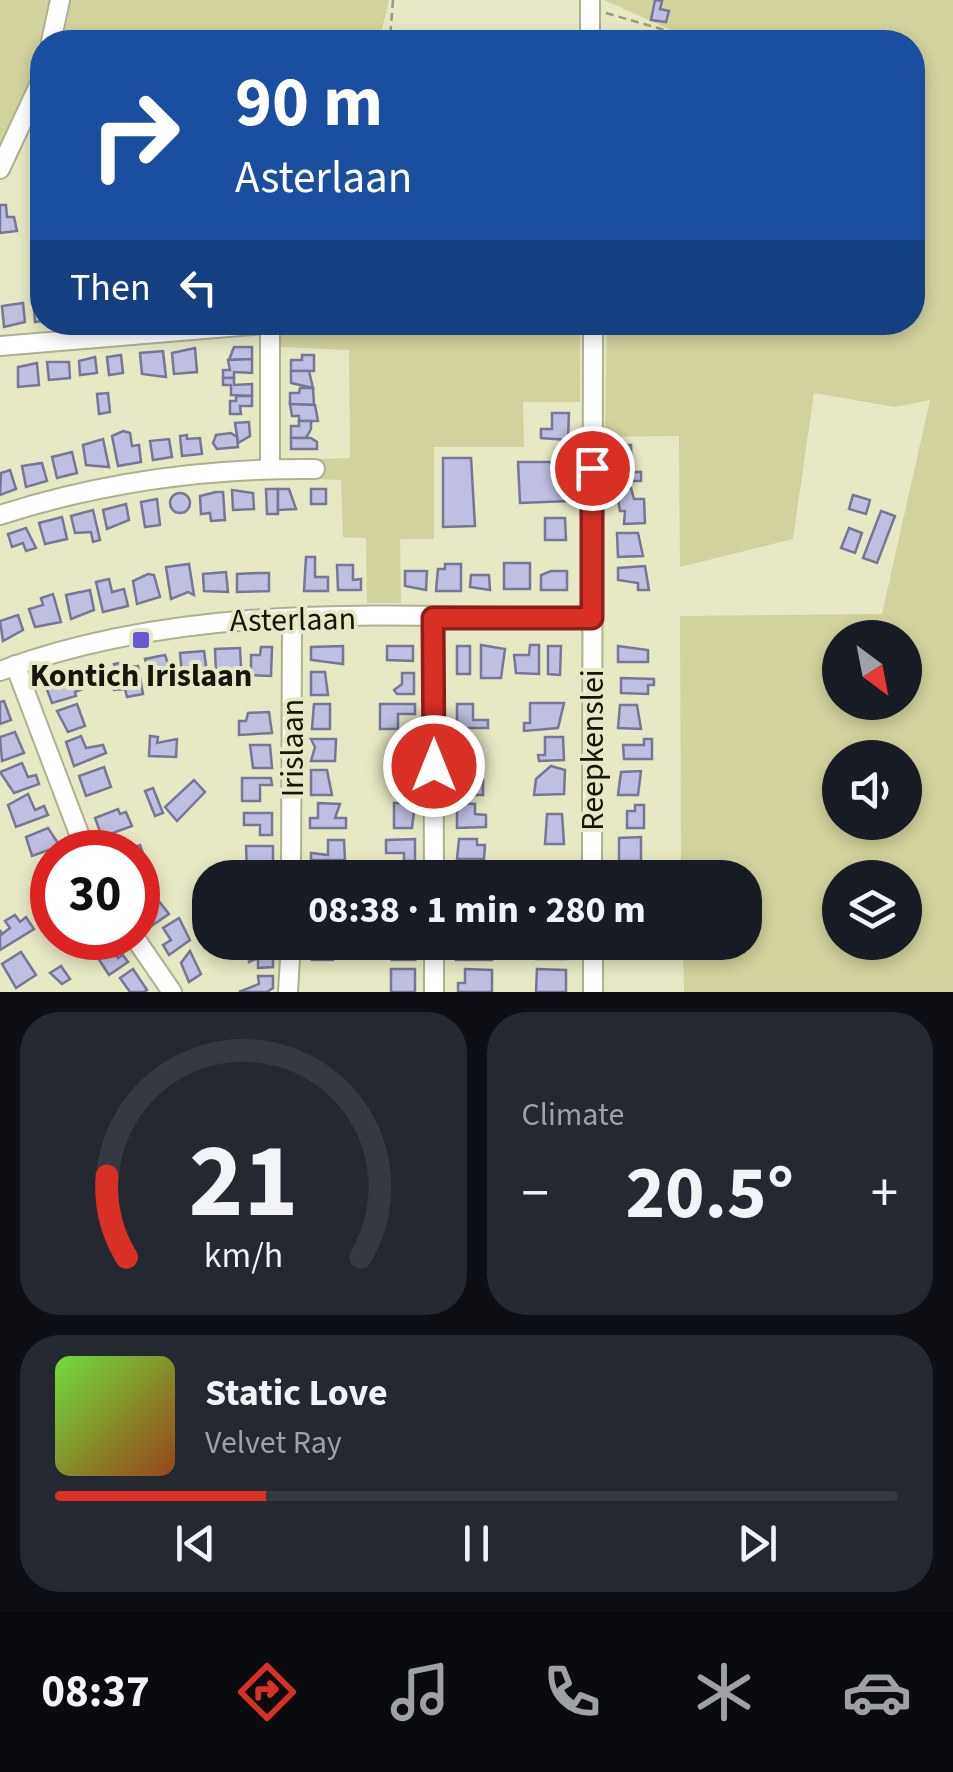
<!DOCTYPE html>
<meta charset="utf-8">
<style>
:root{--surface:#171b24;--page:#242831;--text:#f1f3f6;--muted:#9ea1a6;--line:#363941;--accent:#d93025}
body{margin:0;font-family:"Source Sans 3",sans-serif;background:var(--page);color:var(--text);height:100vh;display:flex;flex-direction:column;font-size:38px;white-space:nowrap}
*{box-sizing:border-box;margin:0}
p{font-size:32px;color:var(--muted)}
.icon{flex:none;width:55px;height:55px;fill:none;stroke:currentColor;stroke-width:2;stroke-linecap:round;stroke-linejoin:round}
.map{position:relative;height:992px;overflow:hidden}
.sheet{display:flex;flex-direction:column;gap:20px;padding:20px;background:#0d0f14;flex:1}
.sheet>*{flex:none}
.banner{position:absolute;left:30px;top:30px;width:895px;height:305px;border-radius:40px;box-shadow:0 5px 15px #0003;background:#1a4fa0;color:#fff;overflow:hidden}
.needle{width:65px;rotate:148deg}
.controls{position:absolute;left:822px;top:620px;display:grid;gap:20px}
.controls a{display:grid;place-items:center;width:100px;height:100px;border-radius:50%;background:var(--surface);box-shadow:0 5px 15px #0003;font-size:50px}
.speed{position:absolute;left:30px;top:830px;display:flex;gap:20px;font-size:50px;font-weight:700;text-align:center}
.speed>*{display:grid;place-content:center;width:130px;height:130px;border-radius:50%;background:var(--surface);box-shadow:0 5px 15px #0003;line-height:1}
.speed .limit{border:15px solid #d22;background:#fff;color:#111}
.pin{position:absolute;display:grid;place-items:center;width:85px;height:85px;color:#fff;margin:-42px;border:5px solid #fff;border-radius:50%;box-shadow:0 2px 10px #0007}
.me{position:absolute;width:110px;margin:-55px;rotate:0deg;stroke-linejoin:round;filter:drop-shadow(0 0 8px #0008)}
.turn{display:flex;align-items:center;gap:35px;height:210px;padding:0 40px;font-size:45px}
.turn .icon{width:130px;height:130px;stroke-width:2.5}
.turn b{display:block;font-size:70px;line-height:85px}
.then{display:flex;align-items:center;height:95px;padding:0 40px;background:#0003;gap:20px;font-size:38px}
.big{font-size:75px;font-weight:700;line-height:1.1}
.sheet .widget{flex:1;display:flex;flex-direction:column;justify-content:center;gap:15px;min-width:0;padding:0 35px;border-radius:40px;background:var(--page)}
.sheet .dial{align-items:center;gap:0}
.dial svg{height:260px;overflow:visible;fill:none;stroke:var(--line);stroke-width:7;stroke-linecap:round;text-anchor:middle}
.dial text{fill:var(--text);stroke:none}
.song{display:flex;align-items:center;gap:30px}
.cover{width:120px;height:120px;border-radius:15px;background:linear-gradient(135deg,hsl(100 70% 55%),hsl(20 70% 35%))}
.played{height:10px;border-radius:5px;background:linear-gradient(90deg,var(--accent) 25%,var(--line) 25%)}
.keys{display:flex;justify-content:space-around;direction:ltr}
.heat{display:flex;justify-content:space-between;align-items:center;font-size:55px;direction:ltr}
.sheet .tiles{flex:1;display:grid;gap:20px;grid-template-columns:1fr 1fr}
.widget:last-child{grid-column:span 2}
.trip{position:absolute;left:192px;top:860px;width:570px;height:100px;border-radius:40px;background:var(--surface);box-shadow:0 5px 15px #0003;font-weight:700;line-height:100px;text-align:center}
.tab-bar{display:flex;height:160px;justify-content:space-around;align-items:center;background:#090b0e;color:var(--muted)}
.tab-bar .icon{width:70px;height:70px}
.tab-bar .on{color:var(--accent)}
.tab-bar b{font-size:45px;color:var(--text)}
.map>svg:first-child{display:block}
</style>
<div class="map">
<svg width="953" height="992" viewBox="0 0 953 992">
<rect width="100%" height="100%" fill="#e7e8c4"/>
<!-- green -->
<g fill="#d1d29c" fill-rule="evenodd">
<path d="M0,0H53L19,123L0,159Z"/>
<path d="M68,0H389L379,42H58Z"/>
<path d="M604,0H953V992H684L683,943L745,942V878L681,877L680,616L882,614L930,400L895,407L814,393L793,539L680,567L679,436L605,437L607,323L912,322V42H698ZM840,638H905V702H840ZM840,758H905V822H840ZM840,878H905V942H840Z"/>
<path d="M281,323H580V402H523L524,447H434V539H400L401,603H367L366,538L343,537L341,480L318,479L317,459L350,458L349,350L281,347Z"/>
</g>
<!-- building -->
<g fill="#bebfe1" stroke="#767796" stroke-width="2.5">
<path d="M655,0L662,1L660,9L669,11L666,22L651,20Z"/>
<path d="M0,205H6L7,217H14L17,231L0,233Z"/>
<path d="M33,298L42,301V321L35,322Z"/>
<path d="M23,303L25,322L4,327L2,306Z"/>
<path d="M234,347H252V359L229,360Z"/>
<path d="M195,348L197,372L174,374L172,353Z"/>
<path d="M163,351L166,377L142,374L140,353Z"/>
<path d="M121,355L123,373L109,375L107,357Z"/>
<path d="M302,355H314V371H291V360H302Z"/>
<path d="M95,357L97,373L80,375L79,361Z"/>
<path d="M252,359V373L234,372V378H223V370H230L228,360Z"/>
<path d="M47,362H69L70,378L49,380Z"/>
<path d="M37,363L39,385L18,387V367Z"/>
<path d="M291,371H309L313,388L291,383Z"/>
<path d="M223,378H234V385L252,384V396L231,395V385H223Z"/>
<path d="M300,388H313L314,405L290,404V393H299Z"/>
<path d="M108,393L110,412L99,414L97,394Z"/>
<path d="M236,396H252V406H240L241,414H230V401H236Z"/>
<path d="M290,404L315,405L318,421H299V416H292Z"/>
<path d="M552,413H569L568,440L541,438V429H552Z"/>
<path d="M299,421H311V429L306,438H291V426H299Z"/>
<path d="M249,422L250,436L238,443L235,423Z"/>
<path d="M123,431L130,433L132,446L139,445L141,462L118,466L112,436Z"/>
<path d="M231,433L237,437L238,447L217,449L213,443L216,435Z"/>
<path d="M187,435V439L200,438L202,454L182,456L180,436Z"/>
<path d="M291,438H311L317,442V449H291Z"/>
<path d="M103,439L109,467L86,465L83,445Z"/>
<path d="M169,439L172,457L153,460L150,441Z"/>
<path d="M618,445H631L632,472H641V481H627V472H618Z"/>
<path d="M72,452L77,473L57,478L52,457Z"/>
<path d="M443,458H471L475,526L443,527Z"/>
<path d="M518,462H568L569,501L520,503Z"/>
<path d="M42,463L47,481L26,487L22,466Z"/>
<path d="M10,470L16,489L0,495L1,473Z"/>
<path d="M625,487L631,488L634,499H644L645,523L624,524L625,511H620L618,499Z"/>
<path d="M266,489H278V514H267Z"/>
<path d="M278,489H289L296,509L278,510Z"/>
<rect x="311" y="489" width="15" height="15"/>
<path d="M232,490L253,493L254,509L233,510Z"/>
<path d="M216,492H223L225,520L211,521L210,513L201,514L200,496Z"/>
<circle cx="180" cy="503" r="10"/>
<path d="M853,495L870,500L866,514L849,509Z"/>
<path d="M157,499L160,525L145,527L141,502Z"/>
<path d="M126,504L129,520L107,529L103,510Z"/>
<path d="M93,510L100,540L93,542L91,532L75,533L71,516Z"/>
<path d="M881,511L895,516L877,563L863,558Z"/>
<path d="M62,517L67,539L45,544L39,523Z"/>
<path d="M545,518H565L566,540H545Z"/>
<path d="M26,528L36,548L26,551L23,543L12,547L8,534Z"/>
<path d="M849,528L862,533L855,553L841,548Z"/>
<path d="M617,533H638L643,556L618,557Z"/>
<path d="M306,557H315V577H328V591H304Z"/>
<rect x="504" y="563" width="26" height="26"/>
<path d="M189,564L194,595L188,592L171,599L166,567Z"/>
<path d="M445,564H461V591H436L438,569H445Z"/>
<path d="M337,565H353V580L361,579V590H338Z"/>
<path d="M645,566L649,590H638V583L618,580V568Z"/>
<path d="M405,571H427L426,590L405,586Z"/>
<path d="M551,571H567V590H541V575Z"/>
<path d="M226,572L228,592L204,591L203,574Z"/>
<path d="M258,573H269V591L237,592V574Z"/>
<path d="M148,574L154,575L160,597L137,604L133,581Z"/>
<path d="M471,575H489L490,590L470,587Z"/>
<path d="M109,579L112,592L124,589L128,606L103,612L96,582Z"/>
<path d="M90,590L94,610L71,619L66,595Z"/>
<path d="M53,594L61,622L35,627L29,609L43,605L41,598Z"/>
<path d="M18,615L23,630L3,641L0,621Z"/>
<path d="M481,645L505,649L501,678H481Z"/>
<path d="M530,645H539V674L516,673L514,655H529Z"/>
<path d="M343,646V664L311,660V647Z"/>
<path d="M387,646H413V661L387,660Z"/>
<rect x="457" y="646" width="13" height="28"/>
<path d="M548,646H561L560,675L548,674Z"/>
<path d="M618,646L648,650V662H618Z"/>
<path d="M261,647H272L271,676L251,675V655H260Z"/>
<path d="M240,648L241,667L216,675L215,649Z"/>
<path d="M204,651L207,673L182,674L180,653Z"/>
<path d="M165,655L175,684L154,687L145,659Z"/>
<path d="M126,662L127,668L138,666L143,694L127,697L125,689L114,690L111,685L108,671L116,670L114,664Z"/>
<path d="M311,672H325L328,695H311Z"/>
<path d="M402,673H414V694H397L394,690L402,684Z"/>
<path d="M76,676L82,689L75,692L76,696L52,703L46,687Z"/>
<path d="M621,678L654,679V685H648V694L621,693Z"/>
<path d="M4,701L11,720L0,724V702Z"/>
<path d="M530,703H564L558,728L524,731V723H530Z"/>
<path d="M77,704L85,726L68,732L57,711Z"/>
<path d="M314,704H330V729H312Z"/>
<path d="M380,704H415V714H398V729H380Z"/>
<path d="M457,704H473V720H488V728H457Z"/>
<path d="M620,705H637L641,729L618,728Z"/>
<path d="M269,712L272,733L239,735V721H246L248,713Z"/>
<path d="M15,732L24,753L2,761L0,737Z"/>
<path d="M81,736L86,748L103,745L106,753L74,766L66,742Z"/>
<path d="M150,736L158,737L157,743L177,739L176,757L149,756Z"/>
<path d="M415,737V762H389L390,752H397L394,738Z"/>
<path d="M472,737V754H480V761H456V738Z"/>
<path d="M545,737H563L564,760L539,761L538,755H545Z"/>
<path d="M311,739H336L335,761H311L315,747Z"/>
<path d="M644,739H652V759H624L623,745H644Z"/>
<path d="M250,745H270L272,768H253Z"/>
<path d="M22,763L28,777L36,775L39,784L14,793L0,772Z"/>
<path d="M551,766L565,770L564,794L534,795L536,779Z"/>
<path d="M104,767L111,787L86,796L79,776Z"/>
<path d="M311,770H327L332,795H311Z"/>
<path d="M459,770H477V780H483V795H457Z"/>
<path d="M415,771V794L396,795L401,772Z"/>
<path d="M641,771L638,795H618L621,772Z"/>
<path d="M242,778H271L272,785H260V801H242Z"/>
<path d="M194,780L205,792L177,821L165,807Z"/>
<path d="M153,788L163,813L155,816L145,791Z"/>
<path d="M28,794L35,810L44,806L48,815L16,827L8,805Z"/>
<path d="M318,803L340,804L335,818H346V828H310V818H318Z"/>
<path d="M394,803H415L412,828H394Z"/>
<path d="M457,803L475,804V814L486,815V827L457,828Z"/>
<path d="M635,805H644V828H627V811H635Z"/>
<path d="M118,809L120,814L126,812L132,826L102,837L95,818Z"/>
<path d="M244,813H272V835H260V825H244Z"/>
<path d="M547,814H562L564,844H545Z"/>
<path d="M48,828L60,846L32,856L26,837Z"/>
<path d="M641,837V861H619V838Z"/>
<path d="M122,838L126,850L140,845L144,856L111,852L107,844Z"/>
<path d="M415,839V861H404V853H386V840Z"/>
<path d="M459,839H477V845H485L484,859H457Z"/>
<path d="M328,840H344L345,860H311V853L328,855Z"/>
<path d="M246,846H273V866L247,869Z"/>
<path d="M539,863H564V878H533V873H539Z"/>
<path d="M52,864V883L46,886L39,869Z"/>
<path d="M154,895L169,914L150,927L138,905Z"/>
<path d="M15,915L20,922L26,917L34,929L0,950V930L2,934L10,928L5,921Z"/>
<path d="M179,918L190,940L169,955L163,945L171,940L163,928Z"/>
<path d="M86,938H97L82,954L76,945Z"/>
<path d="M314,942H337L333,944V960H312Z"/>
<path d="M394,942H410L415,960H392Z"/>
<path d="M456,942H477V952L492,950V960H456Z"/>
<path d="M536,942H562L565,959H536Z"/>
<rect x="619" y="942" width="33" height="12"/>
<path d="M249,944H257V956L258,948H273V967L258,968V958L249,962Z"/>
<path d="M110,946L118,958L123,955L128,962L109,975L96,955Z"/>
<path d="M190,951L201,974L189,982L181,963Z"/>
<path d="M21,952L36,975L16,988L2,964Z"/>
<path d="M61,966L70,979L62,984L50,973Z"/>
<path d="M133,969L147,990L144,992H130L120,978Z"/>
<rect x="391" y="969" width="24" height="23"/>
<path d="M465,969L492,970V992H458V983H465Z"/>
<path d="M537,969L566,970V992H536Z"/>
<path d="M258,976H273V988L267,992H239L259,984Z"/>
</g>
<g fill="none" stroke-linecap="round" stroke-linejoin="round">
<defs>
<g id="minor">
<path d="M590,0V42"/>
<path d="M51,42L60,0"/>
<path d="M0,169L42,79"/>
<path d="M0,346L264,324L270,331V469"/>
<path d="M0,515C102,482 208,468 315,469"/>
<path d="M433,618L434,878"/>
<path d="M15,665L86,852"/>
<path d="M0,671C190,600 393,617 592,618"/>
<path d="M291,878L292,618"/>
<path d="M592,878L593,322"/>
<path d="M135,938L172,992"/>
<path d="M434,942V992"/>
<path d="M593,942V992"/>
<path d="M288,992L291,942"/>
</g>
</defs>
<!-- minor casing -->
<use href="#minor" stroke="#afb08e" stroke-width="22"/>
<!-- path -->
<g stroke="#999a7f" stroke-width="2.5" stroke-dasharray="8 5" stroke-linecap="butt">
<path d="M393,0L390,38L394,42"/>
<path d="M606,13L678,34L682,42"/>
</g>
<!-- minor -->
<use href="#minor" stroke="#fff" stroke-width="18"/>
</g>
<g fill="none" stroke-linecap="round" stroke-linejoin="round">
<defs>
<path id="route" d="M434,766L433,618H592V468"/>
</defs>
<!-- route casing -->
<use href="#route" stroke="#8d1f18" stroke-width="25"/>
<!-- route -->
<use href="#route" stroke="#d93025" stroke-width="18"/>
</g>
<!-- markers -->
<rect fill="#6659d2" stroke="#e7e8c4" stroke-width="4" x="131" y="630" width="20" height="20" rx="5"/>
<g text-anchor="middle" stroke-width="8" stroke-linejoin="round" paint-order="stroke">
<!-- street labels -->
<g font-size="32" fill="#151609" stroke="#e7e8c4">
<text transform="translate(293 619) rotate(-1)" y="11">Asterlaan</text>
<text transform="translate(292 748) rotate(-90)" y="11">Irislaan</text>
<text transform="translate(592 750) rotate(-90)" y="11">Reepkenslei</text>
</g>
<!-- poi labels -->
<g font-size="32" font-weight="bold" fill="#151609" stroke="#e7e8c4">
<text x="141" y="686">Kontich Irislaan</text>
</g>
</g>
</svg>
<div class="controls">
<a><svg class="needle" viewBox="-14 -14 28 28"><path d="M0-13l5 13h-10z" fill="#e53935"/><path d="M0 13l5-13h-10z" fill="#9ea1a6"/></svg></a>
<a><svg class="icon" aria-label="sound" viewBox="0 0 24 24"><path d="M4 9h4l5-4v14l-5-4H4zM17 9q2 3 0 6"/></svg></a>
<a><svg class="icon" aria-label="layers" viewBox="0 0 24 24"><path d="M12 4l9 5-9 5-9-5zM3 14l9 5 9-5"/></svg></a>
</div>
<div class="speed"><div class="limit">30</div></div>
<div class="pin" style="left:592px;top:468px;background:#d93025"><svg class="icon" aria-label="arrive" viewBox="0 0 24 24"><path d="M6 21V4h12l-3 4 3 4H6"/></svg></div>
<svg class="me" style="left:434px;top:766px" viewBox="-20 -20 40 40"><circle r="17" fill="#d93025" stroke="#fff" stroke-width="3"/><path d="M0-11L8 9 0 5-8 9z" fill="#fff"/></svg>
<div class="trip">08:38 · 1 min · 280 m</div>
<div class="banner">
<div class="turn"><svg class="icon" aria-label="right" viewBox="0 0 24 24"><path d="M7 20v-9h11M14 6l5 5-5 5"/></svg><div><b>90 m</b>Asterlaan</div></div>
<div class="then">Then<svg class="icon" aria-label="left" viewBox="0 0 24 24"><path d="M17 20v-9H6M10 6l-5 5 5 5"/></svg></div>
</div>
</div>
<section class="sheet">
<div class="tiles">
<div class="widget dial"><svg viewBox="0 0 100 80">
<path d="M14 69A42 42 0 1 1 86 69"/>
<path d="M14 69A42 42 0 0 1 8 44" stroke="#d93025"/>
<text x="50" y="56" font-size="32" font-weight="700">21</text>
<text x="50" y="72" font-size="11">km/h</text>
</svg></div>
<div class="widget"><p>Climate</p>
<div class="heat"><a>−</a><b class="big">20.5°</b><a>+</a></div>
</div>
<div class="widget">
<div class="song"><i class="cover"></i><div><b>Static Love</b><p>Velvet Ray</p></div></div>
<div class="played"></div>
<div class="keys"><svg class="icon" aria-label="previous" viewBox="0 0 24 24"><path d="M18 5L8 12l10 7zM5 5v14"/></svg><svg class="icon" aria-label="pause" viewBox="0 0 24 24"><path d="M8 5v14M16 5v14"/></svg><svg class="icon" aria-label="next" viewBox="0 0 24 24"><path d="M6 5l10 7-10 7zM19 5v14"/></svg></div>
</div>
</div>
</section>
<nav class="tab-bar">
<b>08:37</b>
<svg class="icon on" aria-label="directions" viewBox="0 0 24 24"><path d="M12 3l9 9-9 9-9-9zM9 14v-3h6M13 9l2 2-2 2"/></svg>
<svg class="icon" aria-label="music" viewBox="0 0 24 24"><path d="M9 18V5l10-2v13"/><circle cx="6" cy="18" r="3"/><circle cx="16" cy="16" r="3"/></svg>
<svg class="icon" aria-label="phone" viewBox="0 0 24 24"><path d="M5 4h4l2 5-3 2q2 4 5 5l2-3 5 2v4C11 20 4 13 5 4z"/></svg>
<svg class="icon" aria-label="climate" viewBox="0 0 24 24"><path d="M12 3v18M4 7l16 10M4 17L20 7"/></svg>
<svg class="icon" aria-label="car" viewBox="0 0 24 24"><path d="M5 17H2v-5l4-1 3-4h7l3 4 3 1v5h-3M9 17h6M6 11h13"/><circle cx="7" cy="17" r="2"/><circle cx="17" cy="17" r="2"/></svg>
</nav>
